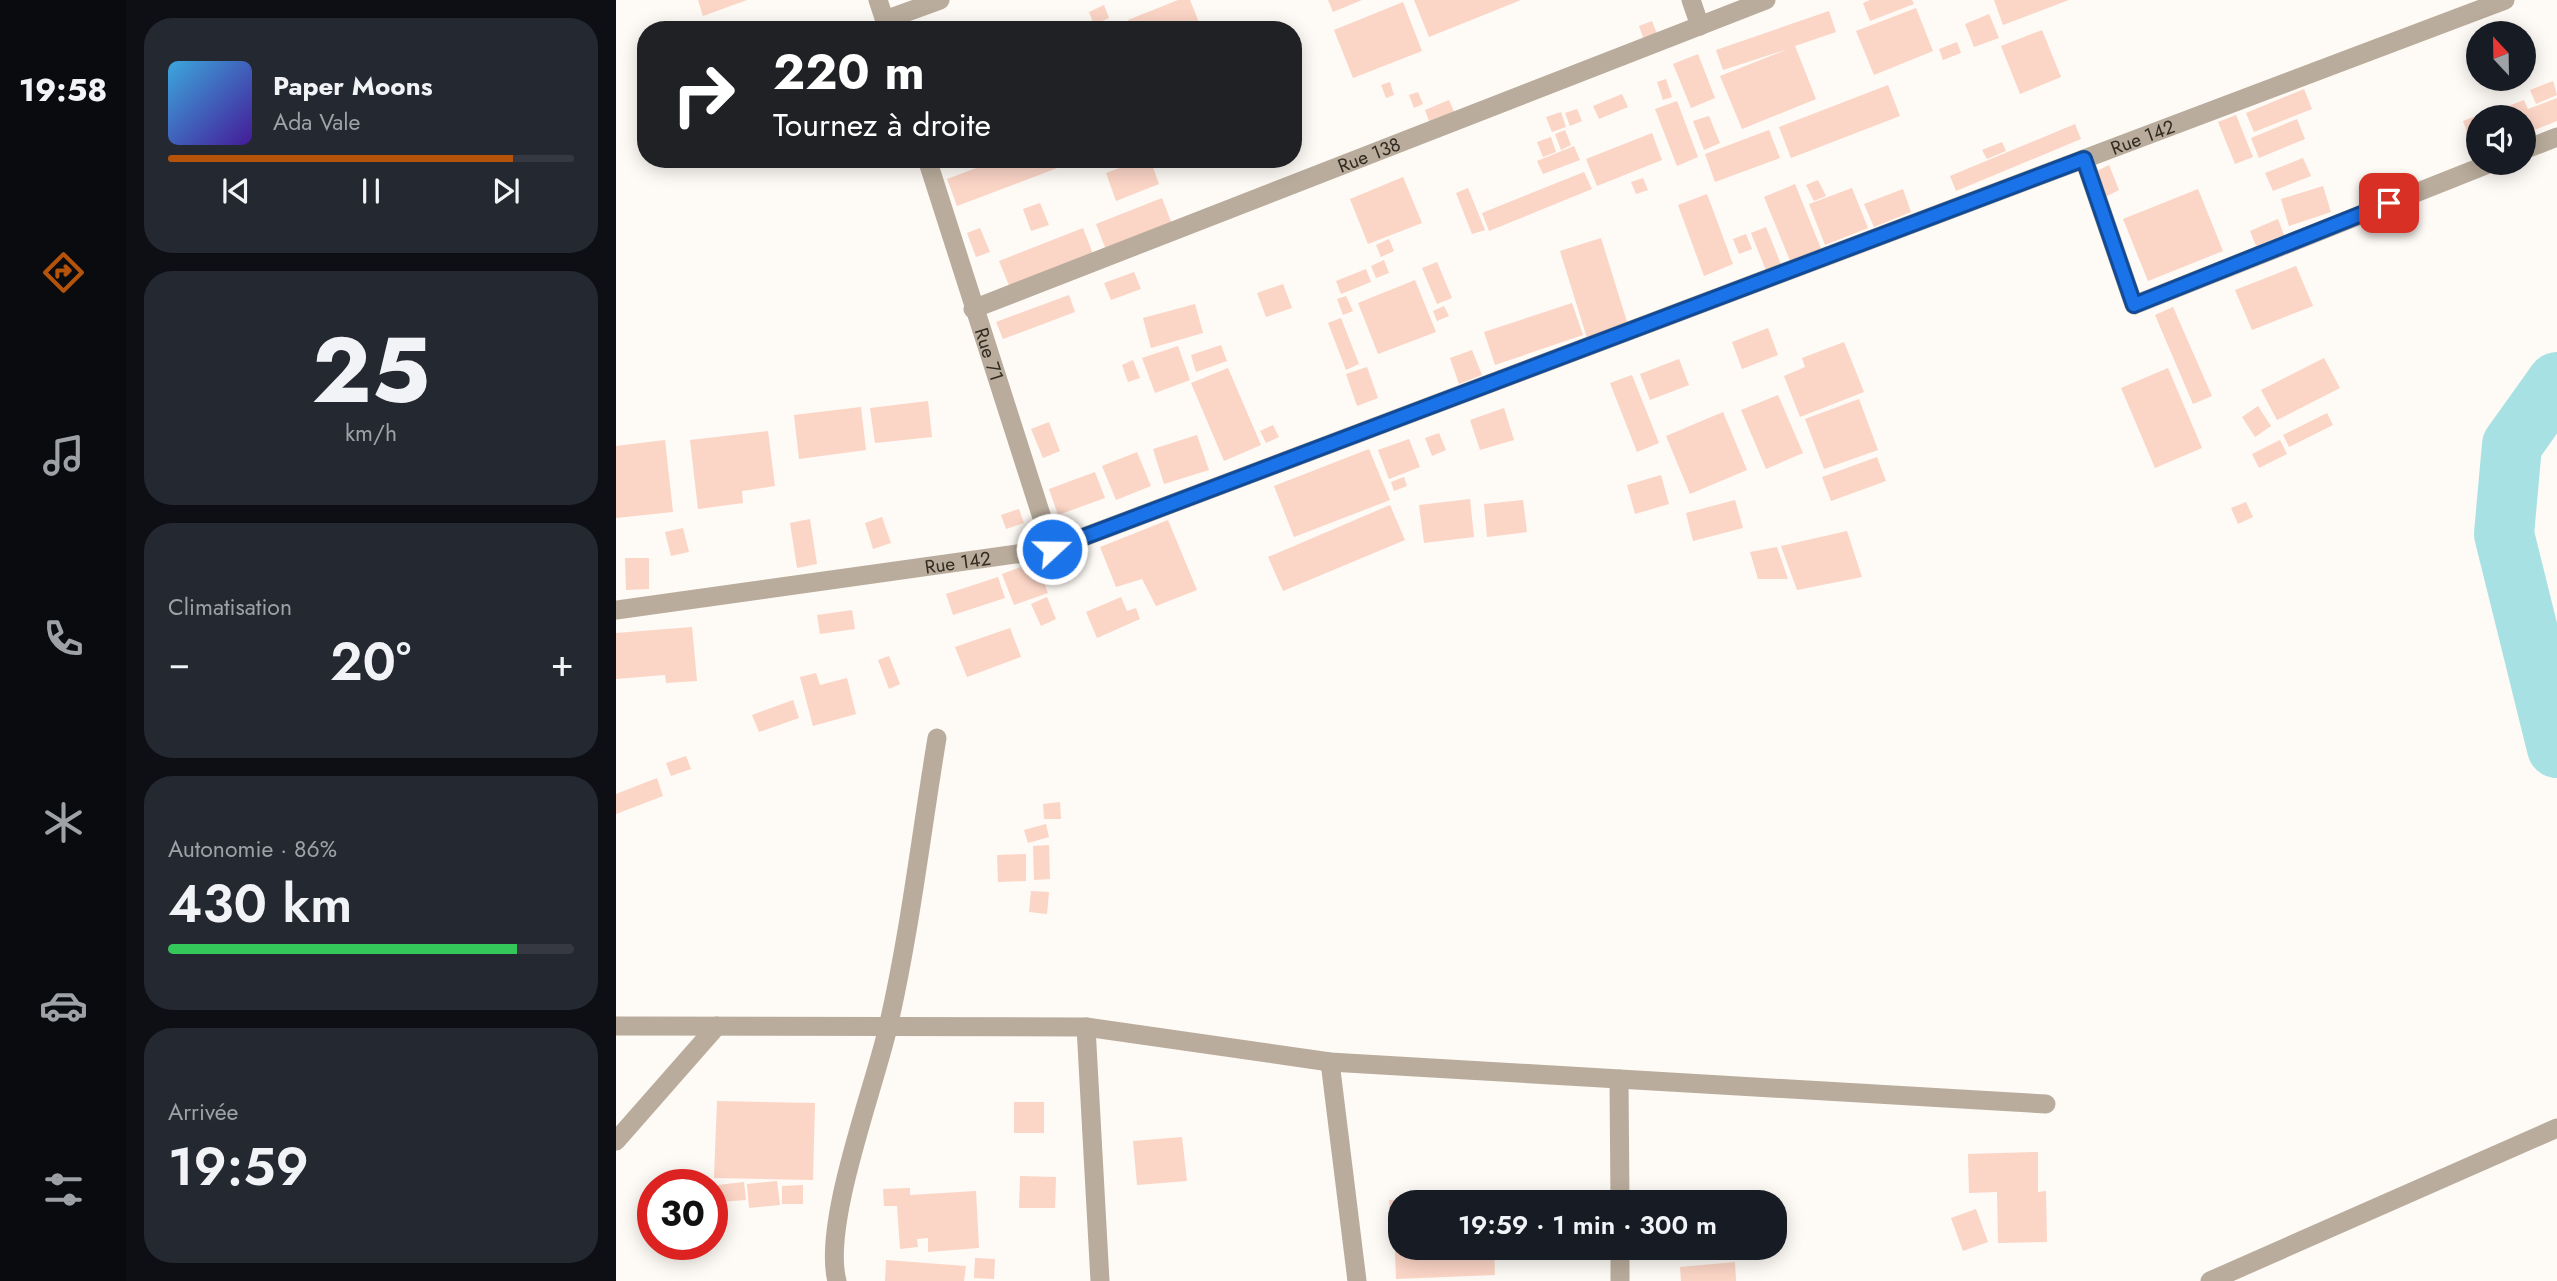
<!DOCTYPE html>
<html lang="fr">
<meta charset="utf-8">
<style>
:root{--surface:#171b24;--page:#242831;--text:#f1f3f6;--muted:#9ea1a6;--line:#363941;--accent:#b45309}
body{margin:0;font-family:Jost,sans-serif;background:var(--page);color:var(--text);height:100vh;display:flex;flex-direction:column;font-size:26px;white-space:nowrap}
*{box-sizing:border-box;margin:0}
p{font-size:23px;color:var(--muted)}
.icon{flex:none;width:38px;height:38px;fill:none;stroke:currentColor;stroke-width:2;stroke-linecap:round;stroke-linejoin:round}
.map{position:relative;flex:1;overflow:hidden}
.details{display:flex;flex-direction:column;gap:18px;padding:18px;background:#0d0f14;width:490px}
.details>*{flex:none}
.banner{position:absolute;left:21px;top:21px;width:665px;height:147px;border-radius:28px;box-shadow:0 4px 18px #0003;background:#202124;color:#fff;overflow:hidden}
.needle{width:46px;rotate:338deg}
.buttons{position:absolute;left:1850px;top:21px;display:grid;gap:14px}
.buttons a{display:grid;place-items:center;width:70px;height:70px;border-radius:50%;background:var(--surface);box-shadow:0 4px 18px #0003;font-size:35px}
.speed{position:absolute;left:21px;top:1169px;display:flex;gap:14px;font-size:35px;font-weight:700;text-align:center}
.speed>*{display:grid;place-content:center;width:91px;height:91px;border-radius:50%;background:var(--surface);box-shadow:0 4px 18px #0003;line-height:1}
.speed .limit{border:10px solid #d22;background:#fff;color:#111}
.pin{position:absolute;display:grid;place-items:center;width:60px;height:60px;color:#fff;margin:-30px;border-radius:14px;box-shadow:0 4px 10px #0006}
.me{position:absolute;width:77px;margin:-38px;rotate:69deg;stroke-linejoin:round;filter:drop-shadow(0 0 5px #0008)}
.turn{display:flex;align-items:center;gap:24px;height:147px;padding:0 21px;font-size:32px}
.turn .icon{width:91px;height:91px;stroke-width:2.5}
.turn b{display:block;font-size:49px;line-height:60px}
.big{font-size:52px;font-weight:600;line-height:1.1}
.details .widget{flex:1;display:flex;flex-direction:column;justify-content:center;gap:10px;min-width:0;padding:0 24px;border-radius:28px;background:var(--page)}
.details .dial{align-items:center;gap:0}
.dial b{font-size:91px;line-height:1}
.song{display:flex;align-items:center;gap:21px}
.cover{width:84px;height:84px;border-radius:10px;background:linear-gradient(135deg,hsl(200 70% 55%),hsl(260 70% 35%))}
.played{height:7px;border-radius:4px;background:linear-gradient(90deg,var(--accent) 85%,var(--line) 85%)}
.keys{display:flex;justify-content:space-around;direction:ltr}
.heat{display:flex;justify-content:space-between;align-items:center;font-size:38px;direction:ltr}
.charge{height:10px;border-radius:5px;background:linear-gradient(90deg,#34c759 86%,var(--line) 0)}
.trip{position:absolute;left:772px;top:1190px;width:399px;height:70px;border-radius:28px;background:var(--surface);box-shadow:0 4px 18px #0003;font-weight:600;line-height:70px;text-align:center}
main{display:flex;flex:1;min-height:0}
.menu{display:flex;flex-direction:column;width:126px;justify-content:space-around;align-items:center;background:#090b0e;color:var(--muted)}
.menu .icon{width:49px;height:49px}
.menu .current{color:var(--accent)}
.menu b{font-size:32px;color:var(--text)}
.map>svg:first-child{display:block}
</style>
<main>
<nav class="menu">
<b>19:58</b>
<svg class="icon current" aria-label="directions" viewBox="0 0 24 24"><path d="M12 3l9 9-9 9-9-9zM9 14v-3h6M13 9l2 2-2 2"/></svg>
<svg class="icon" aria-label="music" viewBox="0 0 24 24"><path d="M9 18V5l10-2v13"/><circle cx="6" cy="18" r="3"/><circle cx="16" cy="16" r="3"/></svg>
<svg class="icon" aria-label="phone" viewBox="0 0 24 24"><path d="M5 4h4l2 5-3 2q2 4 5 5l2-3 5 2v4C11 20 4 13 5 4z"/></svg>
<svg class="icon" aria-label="climate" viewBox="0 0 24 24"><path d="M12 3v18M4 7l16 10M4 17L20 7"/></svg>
<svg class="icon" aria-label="car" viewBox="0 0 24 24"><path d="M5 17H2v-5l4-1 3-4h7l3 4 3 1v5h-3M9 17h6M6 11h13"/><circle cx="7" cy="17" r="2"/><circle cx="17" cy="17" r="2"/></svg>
<svg class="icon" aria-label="filters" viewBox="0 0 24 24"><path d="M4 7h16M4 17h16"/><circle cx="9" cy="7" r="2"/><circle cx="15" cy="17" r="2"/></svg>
</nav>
<section class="details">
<div class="widget">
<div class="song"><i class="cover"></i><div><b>Paper Moons</b><p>Ada Vale</p></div></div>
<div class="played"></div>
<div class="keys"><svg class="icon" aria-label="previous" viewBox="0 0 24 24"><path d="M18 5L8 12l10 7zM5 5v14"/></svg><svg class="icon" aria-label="pause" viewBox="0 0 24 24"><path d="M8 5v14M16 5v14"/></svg><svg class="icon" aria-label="next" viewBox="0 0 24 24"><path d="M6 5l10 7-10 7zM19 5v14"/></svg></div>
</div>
<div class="widget dial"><b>25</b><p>km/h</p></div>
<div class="widget"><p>Climatisation</p>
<div class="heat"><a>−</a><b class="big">20°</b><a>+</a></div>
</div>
<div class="widget"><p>Autonomie · 86%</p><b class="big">430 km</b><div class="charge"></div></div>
<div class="widget"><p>Arrivée</p><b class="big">19:59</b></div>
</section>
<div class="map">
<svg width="1941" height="1281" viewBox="0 0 1941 1281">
<rect width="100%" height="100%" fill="#fefaf5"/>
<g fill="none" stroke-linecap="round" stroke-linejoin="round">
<!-- river -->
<path stroke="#a7e1e3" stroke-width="60" d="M1941,382L1896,445L1888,534L1941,748"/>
</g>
<!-- building -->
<g fill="#fbd5c6">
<path d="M82,0H131L87,16Z"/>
<path d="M562,0H574L586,30H516L512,20Z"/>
<path d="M712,0H746L717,12Z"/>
<path d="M798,0H905L813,37Z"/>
<path d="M1254,0H1296L1298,4L1254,21L1247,3Z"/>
<path d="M1378,0H1453L1387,25Z"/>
<path d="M787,2L806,51L737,78L718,30Z"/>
<path d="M488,5L493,18L478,25L473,12Z"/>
<path d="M1300,8L1317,51L1258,75L1240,31Z"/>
<path d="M1213,11L1220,32L1179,46L1200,99L1126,129L1104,76L1172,49L1107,70L1100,50Z"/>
<path d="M1373,14L1383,38L1358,47L1349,24Z"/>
<path d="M1036,21L1041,34L1028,40L1023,26Z"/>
<path d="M1426,30L1445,77L1404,94L1385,46Z"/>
<path d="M1341,42L1345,53L1327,60L1323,49Z"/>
<path d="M1082,54L1099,98L1075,108L1057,64Z"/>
<path d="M1050,79L1056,97L1047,100L1041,82Z"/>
<path d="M1937,81L1941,95L1920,104L1914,90Z"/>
<path d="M774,82L778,95L770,98L765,85Z"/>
<path d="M1272,85L1284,116L1175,158L1163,127Z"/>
<path d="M1688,89L1696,109L1638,132L1630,113Z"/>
<path d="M802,92L807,104L798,108L793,95Z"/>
<path d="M1006,94L1012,107L983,119L977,106Z"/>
<path d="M1941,98V121L1908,134V117H1890L1887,108L1908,100L1912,109Z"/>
<path d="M833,100L839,114L814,124L809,110Z"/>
<path d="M1061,101L1082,157L1061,166L1039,109Z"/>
<path d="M1883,107L1887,117H1862V150L1858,151L1847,121Z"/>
<path d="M961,109L966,121L954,126L949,113Z"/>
<path d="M945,112L950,127L936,132L930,117Z"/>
<path d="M1620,115L1637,157L1619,164L1602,122Z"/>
<path d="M1093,116L1104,143L1088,150L1077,121Z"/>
<path d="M1681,119L1689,139L1643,158L1635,138Z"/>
<path d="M1459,124L1465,139L1340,191L1334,176Z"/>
<path d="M949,130L955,145L945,150L939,134Z"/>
<path d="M1153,130L1164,158L1099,182L1089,154Z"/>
<path d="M1036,133L1046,160L981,186L970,159Z"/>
<path d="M935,137L940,152L927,157L921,142Z"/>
<path d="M1386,142L1390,151L1371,159L1366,150Z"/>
<path d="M958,146L964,160L927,174L921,161Z"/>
<path d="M1687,158L1695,176L1657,191L1649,173Z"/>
<path d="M384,159H465L341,206L331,179Z"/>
<path d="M527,159H534L543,184L500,201L490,173Z"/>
<path d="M1493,165L1503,190L1489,197L1479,172Z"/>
<path d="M968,172L976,189L873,231L866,213Z"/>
<path d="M787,177L806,223L752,244L734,199Z"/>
<path d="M1027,178L1032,190L1020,194L1015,182Z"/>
<path d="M1202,180L1210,196L1198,201L1190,185Z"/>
<path d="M1179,184L1206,251L1175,263L1148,197Z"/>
<path d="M1707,186L1715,212L1673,226L1665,199Z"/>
<path d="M852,188L869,230L856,234L840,193Z"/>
<path d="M1236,188L1252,228L1209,245L1193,204Z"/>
<path d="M1287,189L1295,212L1258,227L1248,204Z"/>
<path d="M1582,189L1607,251L1532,281L1507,219Z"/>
<path d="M1091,194L1117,264L1088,276L1062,205Z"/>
<path d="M546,198L556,224L490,250L480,224Z"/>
<path d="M424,203L433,225L415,231L407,209Z"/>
<path d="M1662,219L1668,235L1640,246L1634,231Z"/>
<path d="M1150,227L1166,267L1151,273L1135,233Z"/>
<path d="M364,228L374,252L360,257L351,233Z"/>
<path d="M467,228L477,254L394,288L383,261Z"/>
<path d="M1130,234L1136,249L1123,254L1117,239Z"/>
<path d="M985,238L1012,325L971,338L944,251Z"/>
<path d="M773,239L778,251L765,257L760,245Z"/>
<path d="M768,260L773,273L760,278L755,266Z"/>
<path d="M821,262L836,298L821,304L806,268Z"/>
<path d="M1680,266L1697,306L1636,330L1619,290Z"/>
<path d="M750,269L755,282L725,294L720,281Z"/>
<path d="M518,272L525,289L495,300L488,283Z"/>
<path d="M799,280L820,332L762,354L742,303Z"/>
<path d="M667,284L676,308L650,317L641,293Z"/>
<path d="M453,295L459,312L387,339L380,322Z"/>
<path d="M730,296L737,311L727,315L721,299Z"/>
<path d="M956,303L967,335L879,365L868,332Z"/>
<path d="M579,304L587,333L535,348L527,318Z"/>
<path d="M828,306L833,316L821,321L817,311Z"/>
<path d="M1557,307L1596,396L1577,404L1539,315Z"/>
<path d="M725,318L743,364L730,370L712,323Z"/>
<path d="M1152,328L1162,355L1126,369L1116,342Z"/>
<path d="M1228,342L1248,392L1184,417L1168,376L1189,367L1186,358Z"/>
<path d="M605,345L611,361L580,372L575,355Z"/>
<path d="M562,346L574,380L539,393L526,358Z"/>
<path d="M856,350L866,375L843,384L834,358Z"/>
<path d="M1708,358L1724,388L1661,420L1645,390Z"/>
<path d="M1063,359L1073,385L1034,400L1024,374Z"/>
<path d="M517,360L524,378L512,382L506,365Z"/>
<path d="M751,367L762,398L741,406L730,374Z"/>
<path d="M612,368L645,445L608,461L575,383Z"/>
<path d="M1552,368L1586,448L1539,468L1505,388Z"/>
<path d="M1016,375L1043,443L1021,452L994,383Z"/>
<path d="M1162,395L1187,453L1150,469L1125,410Z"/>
<path d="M1243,399L1262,450L1208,469L1189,419Z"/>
<path d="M312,401L316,437L259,443L254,408Z"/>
<path d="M1642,406L1655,426L1639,437L1626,417Z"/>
<path d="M245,407L250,450L183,459L178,415Z"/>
<path d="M888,408L898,440L864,450L854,420Z"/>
<path d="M1107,412L1131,470L1074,494L1050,436Z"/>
<path d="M1711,413L1717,425L1673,447L1667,435Z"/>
<path d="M433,422L444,451L427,458L415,429Z"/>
<path d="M657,425L663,437L650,443L644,431Z"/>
<path d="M152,431L159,486L126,491L127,503L82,509L74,440Z"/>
<path d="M823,433L830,450L816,456L809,438Z"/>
<path d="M581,435L593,470L548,484L537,449Z"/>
<path d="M793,439L804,467L773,479L762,450Z"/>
<path d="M49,440L57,512L0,518V446Z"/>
<path d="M1664,440L1671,454L1643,468L1636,454Z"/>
<path d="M753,449L774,500L678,537L658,486Z"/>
<path d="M521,452L535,486L500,500L486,466Z"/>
<path d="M1261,457L1270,481L1215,501L1206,477Z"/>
<path d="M479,472L489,498L442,515L433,489Z"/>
<path d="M1045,475L1053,504L1019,514L1011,485Z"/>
<path d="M788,477L791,486L778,491L775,482Z"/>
<path d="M854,499L858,537L808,543L803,505Z"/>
<path d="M907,500L911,532L871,537L868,504Z"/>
<path d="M1119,500L1127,528L1077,541L1070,513Z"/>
<path d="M1630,502L1637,517L1622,524L1615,508Z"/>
<path d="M774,505L789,540L667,591L652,557Z"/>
<path d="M403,509L408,523L390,529L385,515Z"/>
<path d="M266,517L275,543L257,549L249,523Z"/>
<path d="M194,519L201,564L181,568L174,523Z"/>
<path d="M552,520L581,590L540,606L526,579L500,587L484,547Z"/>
<path d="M67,528L73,552L55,556L49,532Z"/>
<path d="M1231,531L1246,577L1181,590L1165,546Z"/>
<path d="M1161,547L1172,579H1142L1134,552Z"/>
<path d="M9,558H33V589L10,590Z"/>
<path d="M420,561L432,593L398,605L386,574Z"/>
<path d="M382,577L389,598L337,615L330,594Z"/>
<path d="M431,597L440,619L425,626L415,604Z"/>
<path d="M505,597L511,611L520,608L524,619L481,638L470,612Z"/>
<path d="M236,610L239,629L204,634L201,615Z"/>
<path d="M76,627L81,681L50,683L49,675L0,679V633Z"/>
<path d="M394,628L405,657L351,677L339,647Z"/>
<path d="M273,656L284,684L273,689L262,660Z"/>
<path d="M200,673L204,685L231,678L240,714L197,726L184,677Z"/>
<path d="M177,700L183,718L143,732L136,715Z"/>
<path d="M70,756L75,769L55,776L50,763Z"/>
<path d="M41,778L47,796L0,814V794Z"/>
<path d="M444,802L445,819H428L427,804Z"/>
<path d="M430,824L433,837L412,843L408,830Z"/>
<path d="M433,845L434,879L418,880L417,846Z"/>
<path d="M410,854V881L382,882L381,855Z"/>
<path d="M415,891L433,892L431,914L413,912Z"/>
<path d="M101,1101L199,1103L197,1180L98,1178Z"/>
<rect x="398" y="1102" width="30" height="31"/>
<path d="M566,1137L571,1181L521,1185L517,1141Z"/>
<path d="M1422,1152V1192L1430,1191L1431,1242L1382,1243L1381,1192L1353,1193L1352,1154Z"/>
<path d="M404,1176L440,1177L439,1208H403Z"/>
<path d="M161,1181L164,1205L133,1208L131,1184Z"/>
<path d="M128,1182L130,1200L104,1202L102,1185Z"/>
<path d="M187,1185V1204H166V1186Z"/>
<path d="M294,1188V1195L360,1191L363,1248L312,1252V1238L301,1239L302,1247L284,1249L281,1206H268L267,1189Z"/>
<path d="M871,1194V1202H784V1224L775,1225L773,1200Z"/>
<path d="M1360,1209L1372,1242L1347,1251L1335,1218Z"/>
<path d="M778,1226H784V1248H878L879,1275L780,1279Z"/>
<path d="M359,1258L379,1259L378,1279L358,1278Z"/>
<path d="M270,1260L350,1266L348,1281H269Z"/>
<path d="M1119,1262L1120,1281H1065L1064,1267Z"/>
</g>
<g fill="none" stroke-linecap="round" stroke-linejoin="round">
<!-- minor -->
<g stroke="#b9ac9c" stroke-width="19">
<path d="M262,0L272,30"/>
<path d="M1075,0L1084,26"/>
<path d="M269,20L324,0"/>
<path d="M1908,150L1941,137"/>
<path id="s1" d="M311,159L436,549"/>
<path d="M1468,159L1518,305L1875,163"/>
<path id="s2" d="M357,309L1150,0"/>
<path id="s3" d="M0,610L436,549L1889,0"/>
<path d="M0,1026L470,1027L714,1062L1430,1104"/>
<path d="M470,1027L484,1281"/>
<path d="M714,1062L741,1281"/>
<path d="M1003,1079L1004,1202"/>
<path d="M0,1141L101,1026"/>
<path d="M1004,1248V1281"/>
<path d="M221,1281C206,1224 258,1089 272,1027C294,932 305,834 321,738"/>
<path d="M1594,1281L1941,1128"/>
</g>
</g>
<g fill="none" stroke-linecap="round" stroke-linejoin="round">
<defs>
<path id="route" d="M436,549L1468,159L1518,305L1773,203"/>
</defs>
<!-- route casing -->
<use href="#route" stroke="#114b97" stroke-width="18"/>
<!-- route -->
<use href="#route" stroke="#1a73e8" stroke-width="12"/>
</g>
<g text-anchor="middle" stroke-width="7" stroke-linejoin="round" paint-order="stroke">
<!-- street labels -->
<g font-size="19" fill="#322b21" stroke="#fefaf5">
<text dy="7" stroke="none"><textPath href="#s3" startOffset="1606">Rue 142</textPath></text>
<text dy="7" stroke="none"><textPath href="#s2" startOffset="425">Rue 138</textPath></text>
<text dy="7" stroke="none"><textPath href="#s1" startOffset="205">Rue 71</textPath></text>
<text dy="7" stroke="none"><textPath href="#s3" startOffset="345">Rue 142</textPath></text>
</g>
</g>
</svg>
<div class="buttons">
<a><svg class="needle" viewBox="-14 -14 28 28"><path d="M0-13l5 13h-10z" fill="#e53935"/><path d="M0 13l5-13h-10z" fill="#9ea1a6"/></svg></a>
<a><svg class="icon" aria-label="sound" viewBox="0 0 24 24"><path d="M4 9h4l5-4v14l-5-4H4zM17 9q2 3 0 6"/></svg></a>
</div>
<div class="speed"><div class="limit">30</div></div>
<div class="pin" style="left:1773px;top:203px;background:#d93025"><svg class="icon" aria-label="arrive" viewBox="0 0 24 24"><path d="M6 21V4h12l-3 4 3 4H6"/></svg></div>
<svg class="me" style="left:436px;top:549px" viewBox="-20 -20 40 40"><circle r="17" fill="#1a73e8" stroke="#fff" stroke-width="3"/><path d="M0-11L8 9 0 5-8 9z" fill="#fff"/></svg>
<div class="trip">19:59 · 1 min · 300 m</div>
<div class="banner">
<div class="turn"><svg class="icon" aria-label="right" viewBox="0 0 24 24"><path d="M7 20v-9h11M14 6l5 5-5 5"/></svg><div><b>220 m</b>Tournez à droite</div></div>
</div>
</div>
</main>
